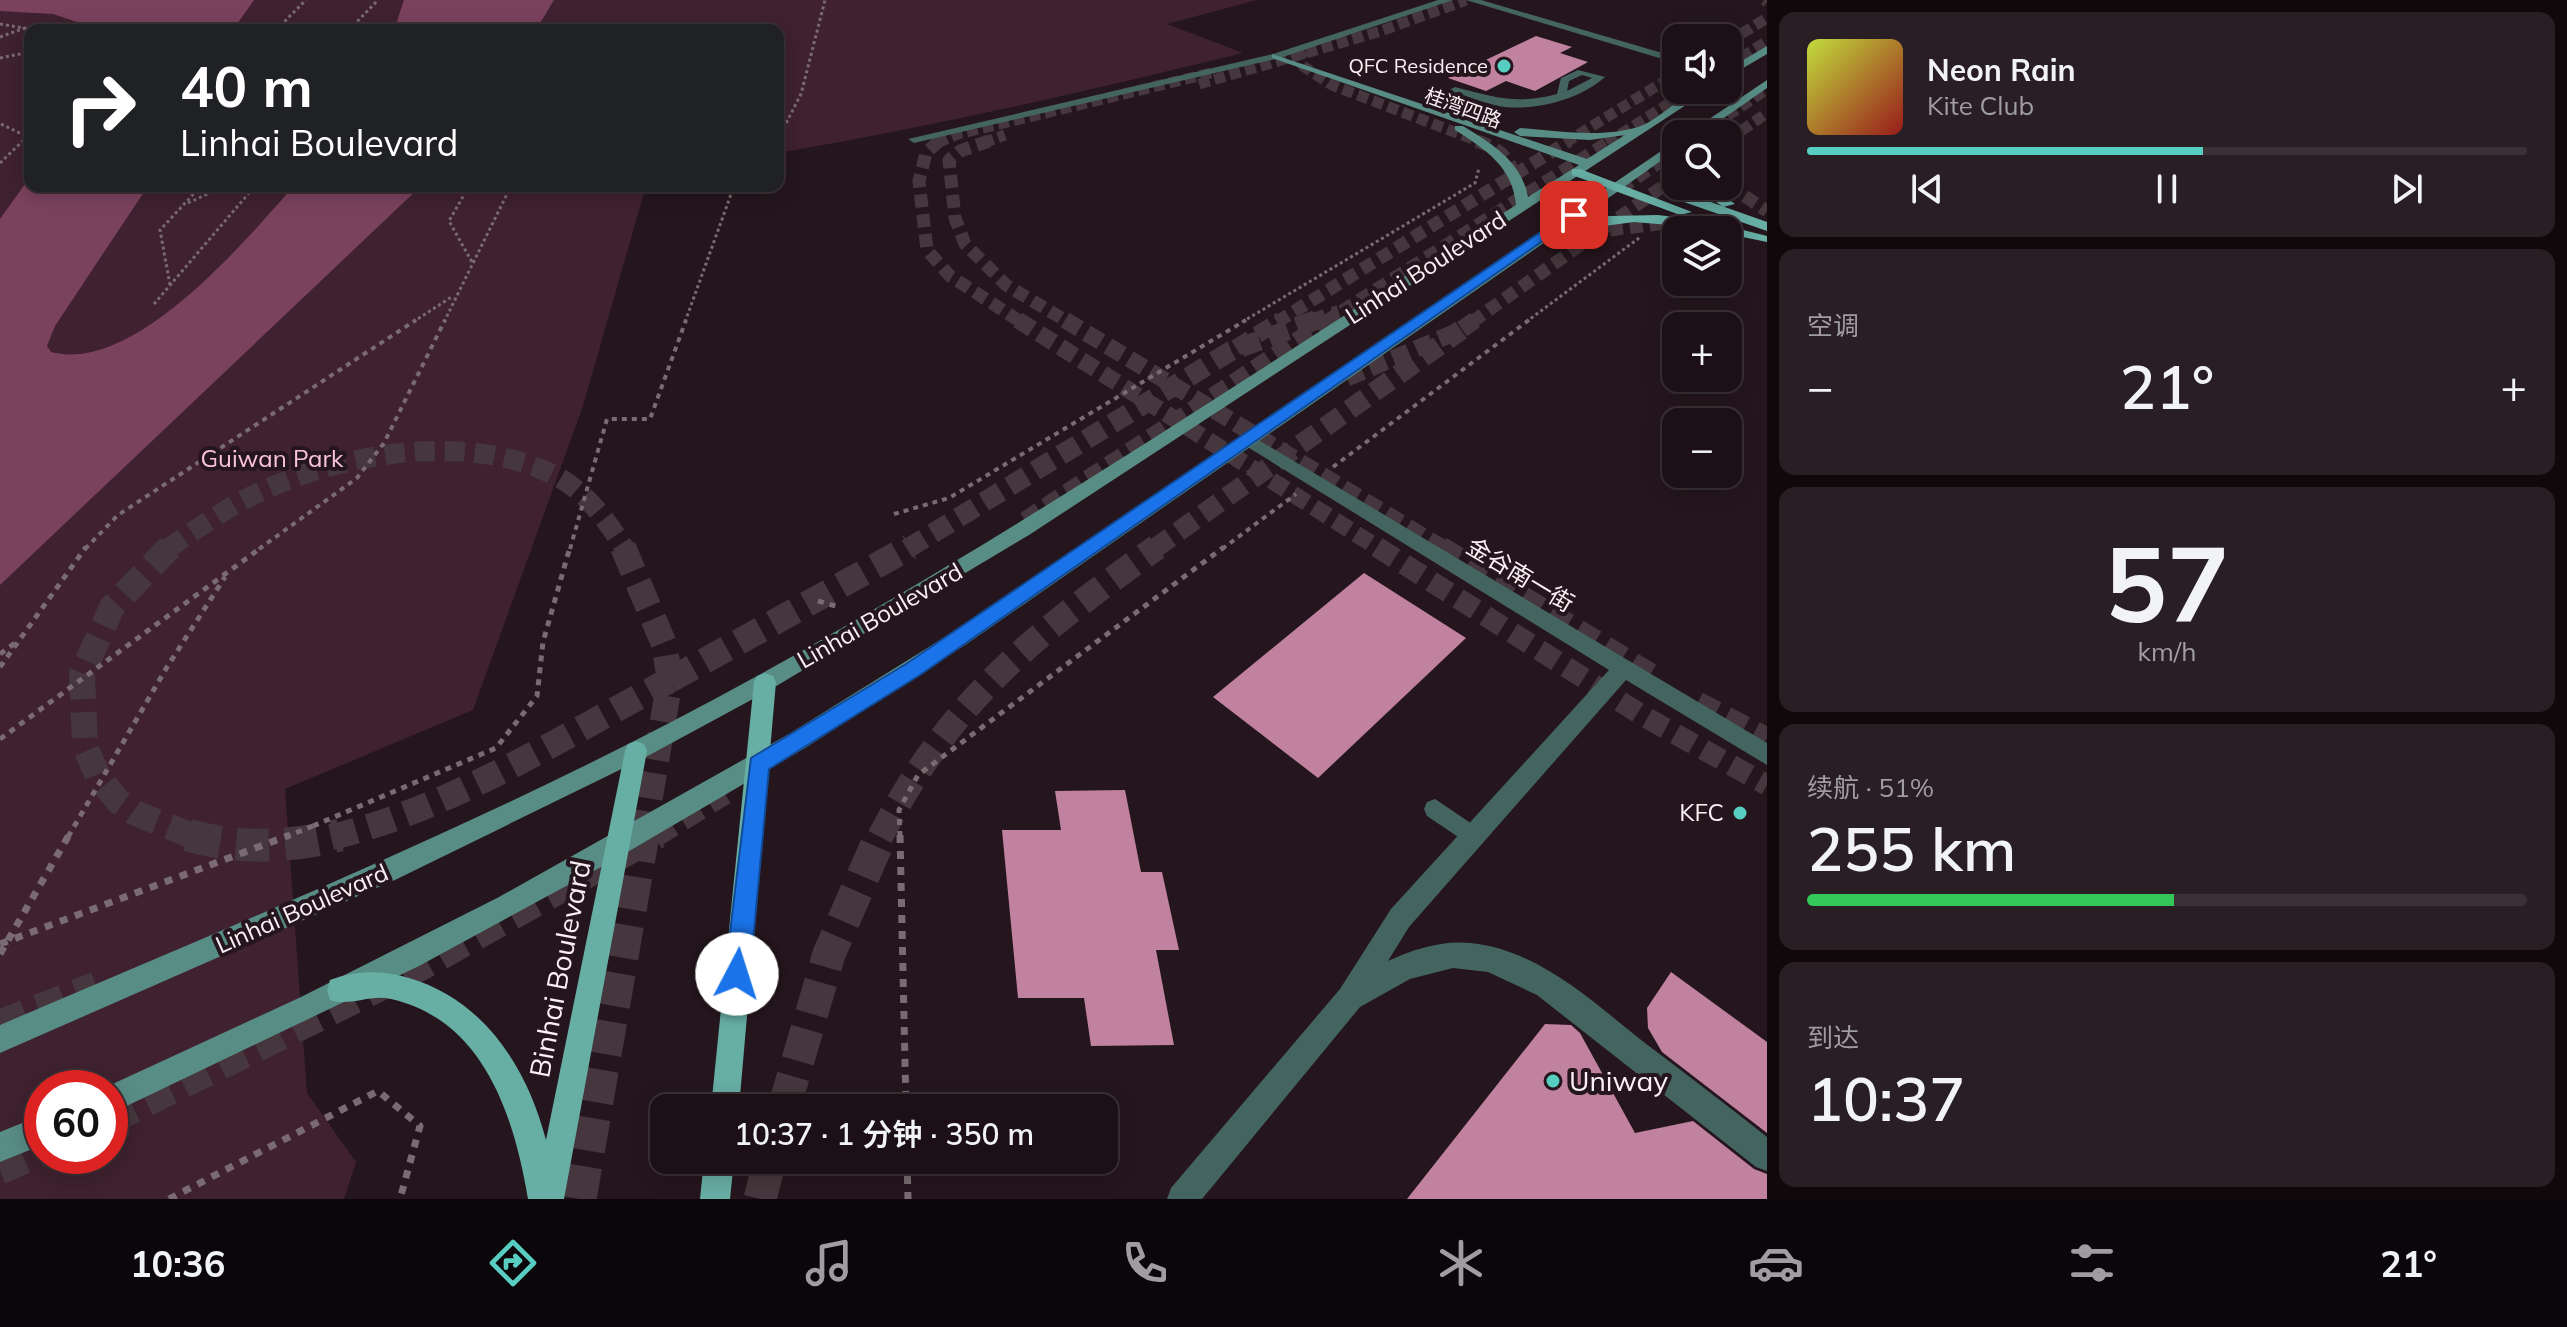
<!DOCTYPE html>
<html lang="zh">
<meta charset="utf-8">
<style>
:root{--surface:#1c1016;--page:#291e23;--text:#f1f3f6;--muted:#a09da1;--line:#3a3035;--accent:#57cec1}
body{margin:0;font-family:Mulish,"Noto Sans SC",sans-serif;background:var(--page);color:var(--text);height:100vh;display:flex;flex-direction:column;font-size:30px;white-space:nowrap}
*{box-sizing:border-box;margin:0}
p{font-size:26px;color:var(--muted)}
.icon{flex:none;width:44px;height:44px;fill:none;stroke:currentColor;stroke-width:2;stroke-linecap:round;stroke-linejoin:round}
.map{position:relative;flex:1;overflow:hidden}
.drawer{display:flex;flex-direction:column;gap:12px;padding:12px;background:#0f090c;width:800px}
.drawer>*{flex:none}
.guide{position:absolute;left:24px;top:24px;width:760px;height:168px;border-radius:16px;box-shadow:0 4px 20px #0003,0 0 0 2px var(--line);background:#202124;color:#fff;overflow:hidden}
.fabs{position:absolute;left:1662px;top:24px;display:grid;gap:16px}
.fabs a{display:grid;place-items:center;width:80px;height:80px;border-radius:16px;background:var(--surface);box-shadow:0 4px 20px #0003,0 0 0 2px var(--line);font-size:40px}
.speed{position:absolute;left:24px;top:1070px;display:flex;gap:16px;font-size:40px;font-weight:700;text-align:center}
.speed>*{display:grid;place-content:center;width:104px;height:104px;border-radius:50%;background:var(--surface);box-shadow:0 4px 20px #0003,0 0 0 2px var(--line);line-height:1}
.speed .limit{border:12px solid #d22;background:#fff;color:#111}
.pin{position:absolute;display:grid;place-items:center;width:68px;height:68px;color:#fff;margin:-34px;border-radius:16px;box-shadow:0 4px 12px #0006}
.me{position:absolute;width:88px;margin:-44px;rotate:5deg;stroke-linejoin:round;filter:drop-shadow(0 0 6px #0008)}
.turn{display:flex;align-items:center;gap:28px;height:168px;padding:0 24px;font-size:36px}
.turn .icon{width:104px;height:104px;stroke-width:2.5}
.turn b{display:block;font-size:56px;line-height:68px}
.big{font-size:60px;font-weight:600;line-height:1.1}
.drawer .card{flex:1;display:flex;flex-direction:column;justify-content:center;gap:12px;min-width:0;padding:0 28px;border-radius:16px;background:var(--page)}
.drawer .dial{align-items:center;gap:0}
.dial b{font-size:104px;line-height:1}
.song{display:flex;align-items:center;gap:24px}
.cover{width:96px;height:96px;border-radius:12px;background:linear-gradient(135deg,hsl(70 70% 55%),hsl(0 70% 35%))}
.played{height:8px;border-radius:4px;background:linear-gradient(90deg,var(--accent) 55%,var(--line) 55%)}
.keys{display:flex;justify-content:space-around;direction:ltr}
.heat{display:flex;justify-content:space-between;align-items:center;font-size:44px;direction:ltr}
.charge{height:12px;border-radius:6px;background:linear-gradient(90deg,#34c759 51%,var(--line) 0)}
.trip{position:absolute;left:650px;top:1094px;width:468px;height:80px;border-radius:16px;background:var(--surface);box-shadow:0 4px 20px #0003,0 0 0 2px var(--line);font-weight:600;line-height:80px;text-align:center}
.tabs{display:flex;height:128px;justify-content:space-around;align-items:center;background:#0b0609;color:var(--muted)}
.tabs .icon{width:56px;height:56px}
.tabs .on{color:var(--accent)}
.tabs b{font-size:36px;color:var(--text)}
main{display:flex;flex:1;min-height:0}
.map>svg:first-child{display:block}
</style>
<main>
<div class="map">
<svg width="1767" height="1199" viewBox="0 0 1767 1199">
<rect width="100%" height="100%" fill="#25161d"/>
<!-- green -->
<path fill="#3f212f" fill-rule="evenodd" d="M110,0H1257L1167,24L1243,53C1089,91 935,126 778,153V30H30V186H646L583,406L473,710L285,789L307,1093L356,1162L344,1199H0V11ZM42,1088H110V1156H42Z"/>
<!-- water -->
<g fill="#7b425d">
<path d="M0,0H254L233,30H101L53,14L0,11Z"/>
<path d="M404,0H554L536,30H394Z"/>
<path d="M30,177V186H148L55,326L47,346L51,352C134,374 243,243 294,186H421L0,585V219Z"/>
</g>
<!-- building -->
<g fill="#c0829e">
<path d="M1536,36L1572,47L1560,53L1588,62L1535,91L1506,81L1486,91L1448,78Z"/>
<path d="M1364,573L1466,638L1318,778L1213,697Z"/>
<path d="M1125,790L1141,872H1162L1179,950H1156L1174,1045L1091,1046L1084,998H1018L1002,830H1061L1055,791Z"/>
<path d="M1671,972L1767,1042V1133L1662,1052L1648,1028L1647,1008Z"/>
<path d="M1545,1024L1571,1025L1580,1033L1635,1133L1693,1121L1754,1169L1767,1174V1199H1407Z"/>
</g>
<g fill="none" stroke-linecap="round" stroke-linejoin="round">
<!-- primary-tunnel-far4 -->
<g stroke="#45373d" stroke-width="11" stroke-dasharray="11 5" stroke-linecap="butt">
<path d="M1764,0L1767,2"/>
<path d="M1728,42L1767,18"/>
<path d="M1305,51L1300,55L1303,66L1332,85L1483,143"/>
<path d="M1728,66L1767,41"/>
<path d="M1199,84L1381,31L1466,0"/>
<path d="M1701,134L1767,89"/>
<path d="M1728,140L1767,113"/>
<path d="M937,143L958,134L1211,73"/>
<path d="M983,143L1005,135"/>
<path d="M1565,143L1676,74"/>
<path d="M1607,143L1690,90"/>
</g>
<!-- primary-tunnel-far3 -->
<g stroke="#45373d" stroke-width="13" stroke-dasharray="13 7" stroke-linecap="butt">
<path d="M939,141L926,153L919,181L927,250L950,276L1021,322"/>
<path d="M989,141L960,151L949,160L955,218L965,244L1006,285L1068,322"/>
<path d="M1477,141C1494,147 1505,152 1512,169L1508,179"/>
<path d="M1728,185L1767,211"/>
<path d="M1620,189L1676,151"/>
<path d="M1610,230L1673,222"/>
<path d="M1277,322L1569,141"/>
<path d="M1325,322L1610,141"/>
<path d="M1472,322L1676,177"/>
</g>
<!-- primary-tunnel-far2 -->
<g stroke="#45373d" stroke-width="17" stroke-dasharray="17 8" stroke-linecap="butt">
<path d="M1018,320L1380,549"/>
<path d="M1065,320L1444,549"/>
<path d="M1236,348L1281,320"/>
<path d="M1347,378L1461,330L1475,320"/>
<path d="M1025,520L1328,320"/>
</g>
<!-- primary-tunnel-far1 -->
<g stroke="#45373d" stroke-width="21" stroke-dasharray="21 11" stroke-linecap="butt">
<path d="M1377,547L1645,717L1767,785"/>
<path d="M1441,547L1653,675"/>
<path d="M1698,702L1767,738"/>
<path d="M655,837L725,794"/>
</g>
<!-- primary-tunnel -->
<g stroke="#45373d" stroke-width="27" stroke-dasharray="27 14" stroke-linecap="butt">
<path d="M0,1023L96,985"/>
<path d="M110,1121L422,967L658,835"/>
<path d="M0,1171L42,1153"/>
</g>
<!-- highway-tunnel-far3 -->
<path stroke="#45373d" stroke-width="16" stroke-dasharray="16 8" stroke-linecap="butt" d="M1310,322L1339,313"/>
<!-- highway-tunnel-far2 -->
<g stroke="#45373d" stroke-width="20" stroke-dasharray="20 10" stroke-linecap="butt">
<path d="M167,549C190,534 213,517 238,503C326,455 462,429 554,475C585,490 607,521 625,549"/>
<path d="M907,549L1231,351L1316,320"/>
<path d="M1154,549L1461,330"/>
</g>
<!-- highway-tunnel-far1 -->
<g stroke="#45373d" stroke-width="26" stroke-dasharray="26 13" stroke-linecap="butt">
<path d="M170,547L112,607L82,674L85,747L98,776L118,801L135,813L195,837"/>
<path d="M623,547L664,644L670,680"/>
<path d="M670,680L910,547"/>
<path d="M331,837C444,812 568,734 670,680"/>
<path d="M643,837L670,680"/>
<path d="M880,837C952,698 1033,636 1157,547"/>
</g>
<!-- highway-tunnel -->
<g stroke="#45373d" stroke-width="33" stroke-dasharray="33 16" stroke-linecap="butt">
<path d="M188,835C238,850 290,847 340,835"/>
<path d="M784,1108L829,954L881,835"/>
<path d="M580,1199L643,835"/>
<path d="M760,1199L770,1160"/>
</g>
<!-- path-far3 -->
<g stroke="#796b71" stroke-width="3" stroke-dasharray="3 3" stroke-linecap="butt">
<path d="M0,24L36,30"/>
<path d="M276,30L306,0"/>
<path d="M349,30L378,0"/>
<path d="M0,37L25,28"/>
<path d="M0,58L30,52"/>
<path d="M778,139L801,94L825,0"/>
<path d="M0,163L30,134"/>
<path d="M469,186L449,221L472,262"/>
<path d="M188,203L225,186"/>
<path d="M170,285L160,230L201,186"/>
<path d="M154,304L255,186"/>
<path d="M413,322L453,296"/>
<path d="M444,322L511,186"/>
<path d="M685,322L734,186"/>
<path d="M1242,322L1475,183L1479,168"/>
<path d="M1526,322L1639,238"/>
</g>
<!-- path-far2 -->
<g stroke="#796b71" stroke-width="4" stroke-dasharray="5 5" stroke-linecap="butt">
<path d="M1333,467L1529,320"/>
<path d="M894,514L949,498L1246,320"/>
<path d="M85,549L118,515L416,320"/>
<path d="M259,549L357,478L384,443L445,320"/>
<path d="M570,549L607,419H650L686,320"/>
<path d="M1222,549L1296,494"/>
</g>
<!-- path-far1 -->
<g stroke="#796b71" stroke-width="5" stroke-dasharray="6 6" stroke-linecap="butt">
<path d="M818,601L839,607"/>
<path d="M0,654L15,643"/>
<path d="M0,667L86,547"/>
<path d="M0,739L262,547"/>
<path d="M313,826L496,748L537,696L543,642L570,547"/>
<path d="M68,837L167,667L225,577"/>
<path d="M900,837L899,810L918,775L1224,547"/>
</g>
<!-- path -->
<g stroke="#796b71" stroke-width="7" stroke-dasharray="8 8" stroke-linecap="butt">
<path d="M900,835L906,1108"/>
<path d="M0,954L69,835"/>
<path d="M907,1160L908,1199"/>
<path d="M169,1199L378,1091L420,1126L400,1199"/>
</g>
<!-- lane -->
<g fill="#43645f" fill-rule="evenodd">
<path d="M1578,70L1605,77C1579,100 1533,112 1498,106C1484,103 1470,97 1456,93L1426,108L1417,106L1455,87C1494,97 1516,105 1557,94L1561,78ZM1582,75L1592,78L1567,91L1569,81Z"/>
<path d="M1435,799L1481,830L1484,837L1481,844L1473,847L1427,816L1424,809L1427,802Z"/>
</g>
<!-- street -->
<g fill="#43645f" fill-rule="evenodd">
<path d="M1438,0H1453L1280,58L914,143L908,139L1273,54Z"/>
<path d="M1466,0H1481L1676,57V63Z"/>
<path d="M1247,433L1767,743V765L1626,680L1409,927L1388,961C1414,949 1442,940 1471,943C1539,950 1594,1003 1645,1043C1686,1074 1727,1105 1767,1137V1171L1756,1167L1537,995L1488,972L1453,968L1410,979L1360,1007L1202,1199H1167L1171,1188L1340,989L1391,909L1609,670L1241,443L1238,439L1241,435Z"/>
</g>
<!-- secondary -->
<g fill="#588d86" fill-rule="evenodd">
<path d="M1767,46V54L1728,77V69Z"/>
<path d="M1272,54L1587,159L1625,135L1590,140L1520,136L1514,132L1520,128C1557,131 1602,138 1638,127C1664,119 1680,90 1709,90L1029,535L773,688L644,758L397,879L0,1053V1025C255,916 513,811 757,676C1018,532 1265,365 1516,205C1513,167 1485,149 1455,130V126H1463C1491,143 1522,162 1528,197L1579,165L1272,58Z"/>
<path d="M1767,80V88L1701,134H1687Z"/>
<path d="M1676,141V150L1617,192L968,643L805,748L614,860L419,966L110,1114V1088H104L301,997L499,897L789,734L953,632Z"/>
<path d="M42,1115V1145L0,1162V1132Z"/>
</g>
<!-- primary -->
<g fill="#67aea5" fill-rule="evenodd">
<path d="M1572,169H1580L1692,212L1680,215L1572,175Z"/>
<path d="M1694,186H1709L1735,204L1723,207Z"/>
<path d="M1664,189H1674L1767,222V231L1664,195Z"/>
<path d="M1658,215L1707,221L1767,236V242L1728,234V230L1634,222L1552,233L1545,229L1552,225L1609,216Z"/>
<path d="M765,673L773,676L776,682L739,1108H711L754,682L757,676Z"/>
<path d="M636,741L644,744L647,751L564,1199H528C514,1116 484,1020 391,999C370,994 350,1007 330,1000L327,990L330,980C356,970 383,970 409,978C484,1000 527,1067 546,1140L625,751L628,744Z"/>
<path d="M704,1160H734L730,1199H700Z"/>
</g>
<!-- path-bridge-far2 -->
<path stroke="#796b71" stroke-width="3" stroke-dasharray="3 3" stroke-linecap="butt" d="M1,124L30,138"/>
<!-- path-bridge-far1 -->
<path stroke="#796b71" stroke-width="5" stroke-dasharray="6 6" stroke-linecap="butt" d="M285,837L313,826"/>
<!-- path-bridge -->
<path stroke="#796b71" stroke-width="7" stroke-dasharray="8 8" stroke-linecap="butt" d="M0,944L290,835"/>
</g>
<!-- route -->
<path fill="#1a73e8" stroke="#114b97" stroke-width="2" d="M1570,212L1580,215L920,675L769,769L750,974L746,983L737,986L729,983L725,974L751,758L906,664Z"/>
<!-- markers -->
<g fill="#57cec1" stroke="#25161d" stroke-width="3">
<circle cx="1504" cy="66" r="8"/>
<circle cx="1740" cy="813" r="8"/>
<circle cx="1553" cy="1081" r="8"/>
</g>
<g text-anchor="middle" stroke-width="8" stroke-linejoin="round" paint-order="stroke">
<!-- far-poi labels -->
<g font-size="20" fill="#fbf0f5" stroke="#25161d" text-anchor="end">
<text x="1488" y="73">QFC Residence</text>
</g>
<!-- far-street labels -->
<g font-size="20" fill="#fbf0f5" stroke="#25161d">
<text transform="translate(1463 108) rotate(20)" y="7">桂湾四路</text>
</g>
<!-- street labels -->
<g font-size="24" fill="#fbf0f5" stroke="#25161d">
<text transform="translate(1426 268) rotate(-33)" y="8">Linhai Boulevard</text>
<text transform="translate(1520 575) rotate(31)" y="8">金谷南一街</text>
<text transform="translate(880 616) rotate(-30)" y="8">Linhai Boulevard</text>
<text transform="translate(302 909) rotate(-24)" y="8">Linhai Boulevard</text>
</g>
<!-- park labels -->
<g font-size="24" fill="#fac3db" stroke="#25161d">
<text x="272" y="467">Guiwan Park</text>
</g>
<!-- poi labels -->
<g font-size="24" fill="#fbf0f5" stroke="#25161d" text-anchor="end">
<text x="1724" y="821">KFC</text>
</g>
<!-- near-street labels -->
<g font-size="28" fill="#fbf0f5" stroke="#25161d">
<text transform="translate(560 969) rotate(-79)" y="10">Binhai Boulevard</text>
</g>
<!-- near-poi labels -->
<g font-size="28" fill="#fbf0f5" stroke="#25161d" text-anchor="start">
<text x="1569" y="1091">Uniway</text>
</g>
</g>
</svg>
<div class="fabs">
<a><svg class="icon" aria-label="sound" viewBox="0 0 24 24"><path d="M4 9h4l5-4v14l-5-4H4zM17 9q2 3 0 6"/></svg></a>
<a><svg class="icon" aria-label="search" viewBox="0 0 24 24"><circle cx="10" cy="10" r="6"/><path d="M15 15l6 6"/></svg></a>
<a><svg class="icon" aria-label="layers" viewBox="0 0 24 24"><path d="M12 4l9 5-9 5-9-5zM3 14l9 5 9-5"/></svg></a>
<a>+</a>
<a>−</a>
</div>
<div class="speed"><div class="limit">60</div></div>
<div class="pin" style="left:1574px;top:215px;background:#d93025"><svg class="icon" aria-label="arrive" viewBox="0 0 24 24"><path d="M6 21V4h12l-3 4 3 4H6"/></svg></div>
<svg class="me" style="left:737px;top:974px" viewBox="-20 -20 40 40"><circle r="19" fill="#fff"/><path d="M0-13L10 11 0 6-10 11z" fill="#1a73e8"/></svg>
<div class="trip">10:37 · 1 分钟 · 350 m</div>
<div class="guide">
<div class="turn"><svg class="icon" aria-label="right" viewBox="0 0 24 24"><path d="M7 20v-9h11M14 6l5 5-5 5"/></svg><div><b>40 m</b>Linhai Boulevard</div></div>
</div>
</div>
<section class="drawer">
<div class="card">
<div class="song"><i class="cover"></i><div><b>Neon Rain</b><p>Kite Club</p></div></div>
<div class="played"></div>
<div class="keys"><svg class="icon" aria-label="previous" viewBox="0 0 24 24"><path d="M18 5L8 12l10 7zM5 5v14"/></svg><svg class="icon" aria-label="pause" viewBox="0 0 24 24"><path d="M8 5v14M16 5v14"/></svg><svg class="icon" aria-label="next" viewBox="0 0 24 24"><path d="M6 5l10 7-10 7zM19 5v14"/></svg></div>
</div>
<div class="card"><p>空调</p>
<div class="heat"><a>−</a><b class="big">21°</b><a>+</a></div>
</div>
<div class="card dial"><b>57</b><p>km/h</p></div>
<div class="card"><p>续航 · 51%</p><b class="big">255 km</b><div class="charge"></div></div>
<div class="card"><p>到达</p><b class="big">10:37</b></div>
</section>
</main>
<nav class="tabs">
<b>10:36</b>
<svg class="icon on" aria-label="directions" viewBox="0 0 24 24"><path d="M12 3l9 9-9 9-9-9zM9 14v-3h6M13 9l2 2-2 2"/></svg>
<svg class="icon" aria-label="music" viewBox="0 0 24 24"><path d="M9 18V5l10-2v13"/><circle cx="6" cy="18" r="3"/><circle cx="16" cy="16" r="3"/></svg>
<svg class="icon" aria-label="phone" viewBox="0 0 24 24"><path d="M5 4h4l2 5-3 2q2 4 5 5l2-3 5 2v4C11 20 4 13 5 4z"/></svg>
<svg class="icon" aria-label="climate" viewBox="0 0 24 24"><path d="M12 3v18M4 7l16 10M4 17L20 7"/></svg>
<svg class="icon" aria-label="car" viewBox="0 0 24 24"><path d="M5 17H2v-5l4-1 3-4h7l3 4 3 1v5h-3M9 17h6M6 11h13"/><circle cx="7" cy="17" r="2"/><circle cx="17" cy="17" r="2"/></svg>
<svg class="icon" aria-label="filters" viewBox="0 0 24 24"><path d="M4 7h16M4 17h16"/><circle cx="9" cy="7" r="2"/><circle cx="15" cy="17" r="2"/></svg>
<b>21°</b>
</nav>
